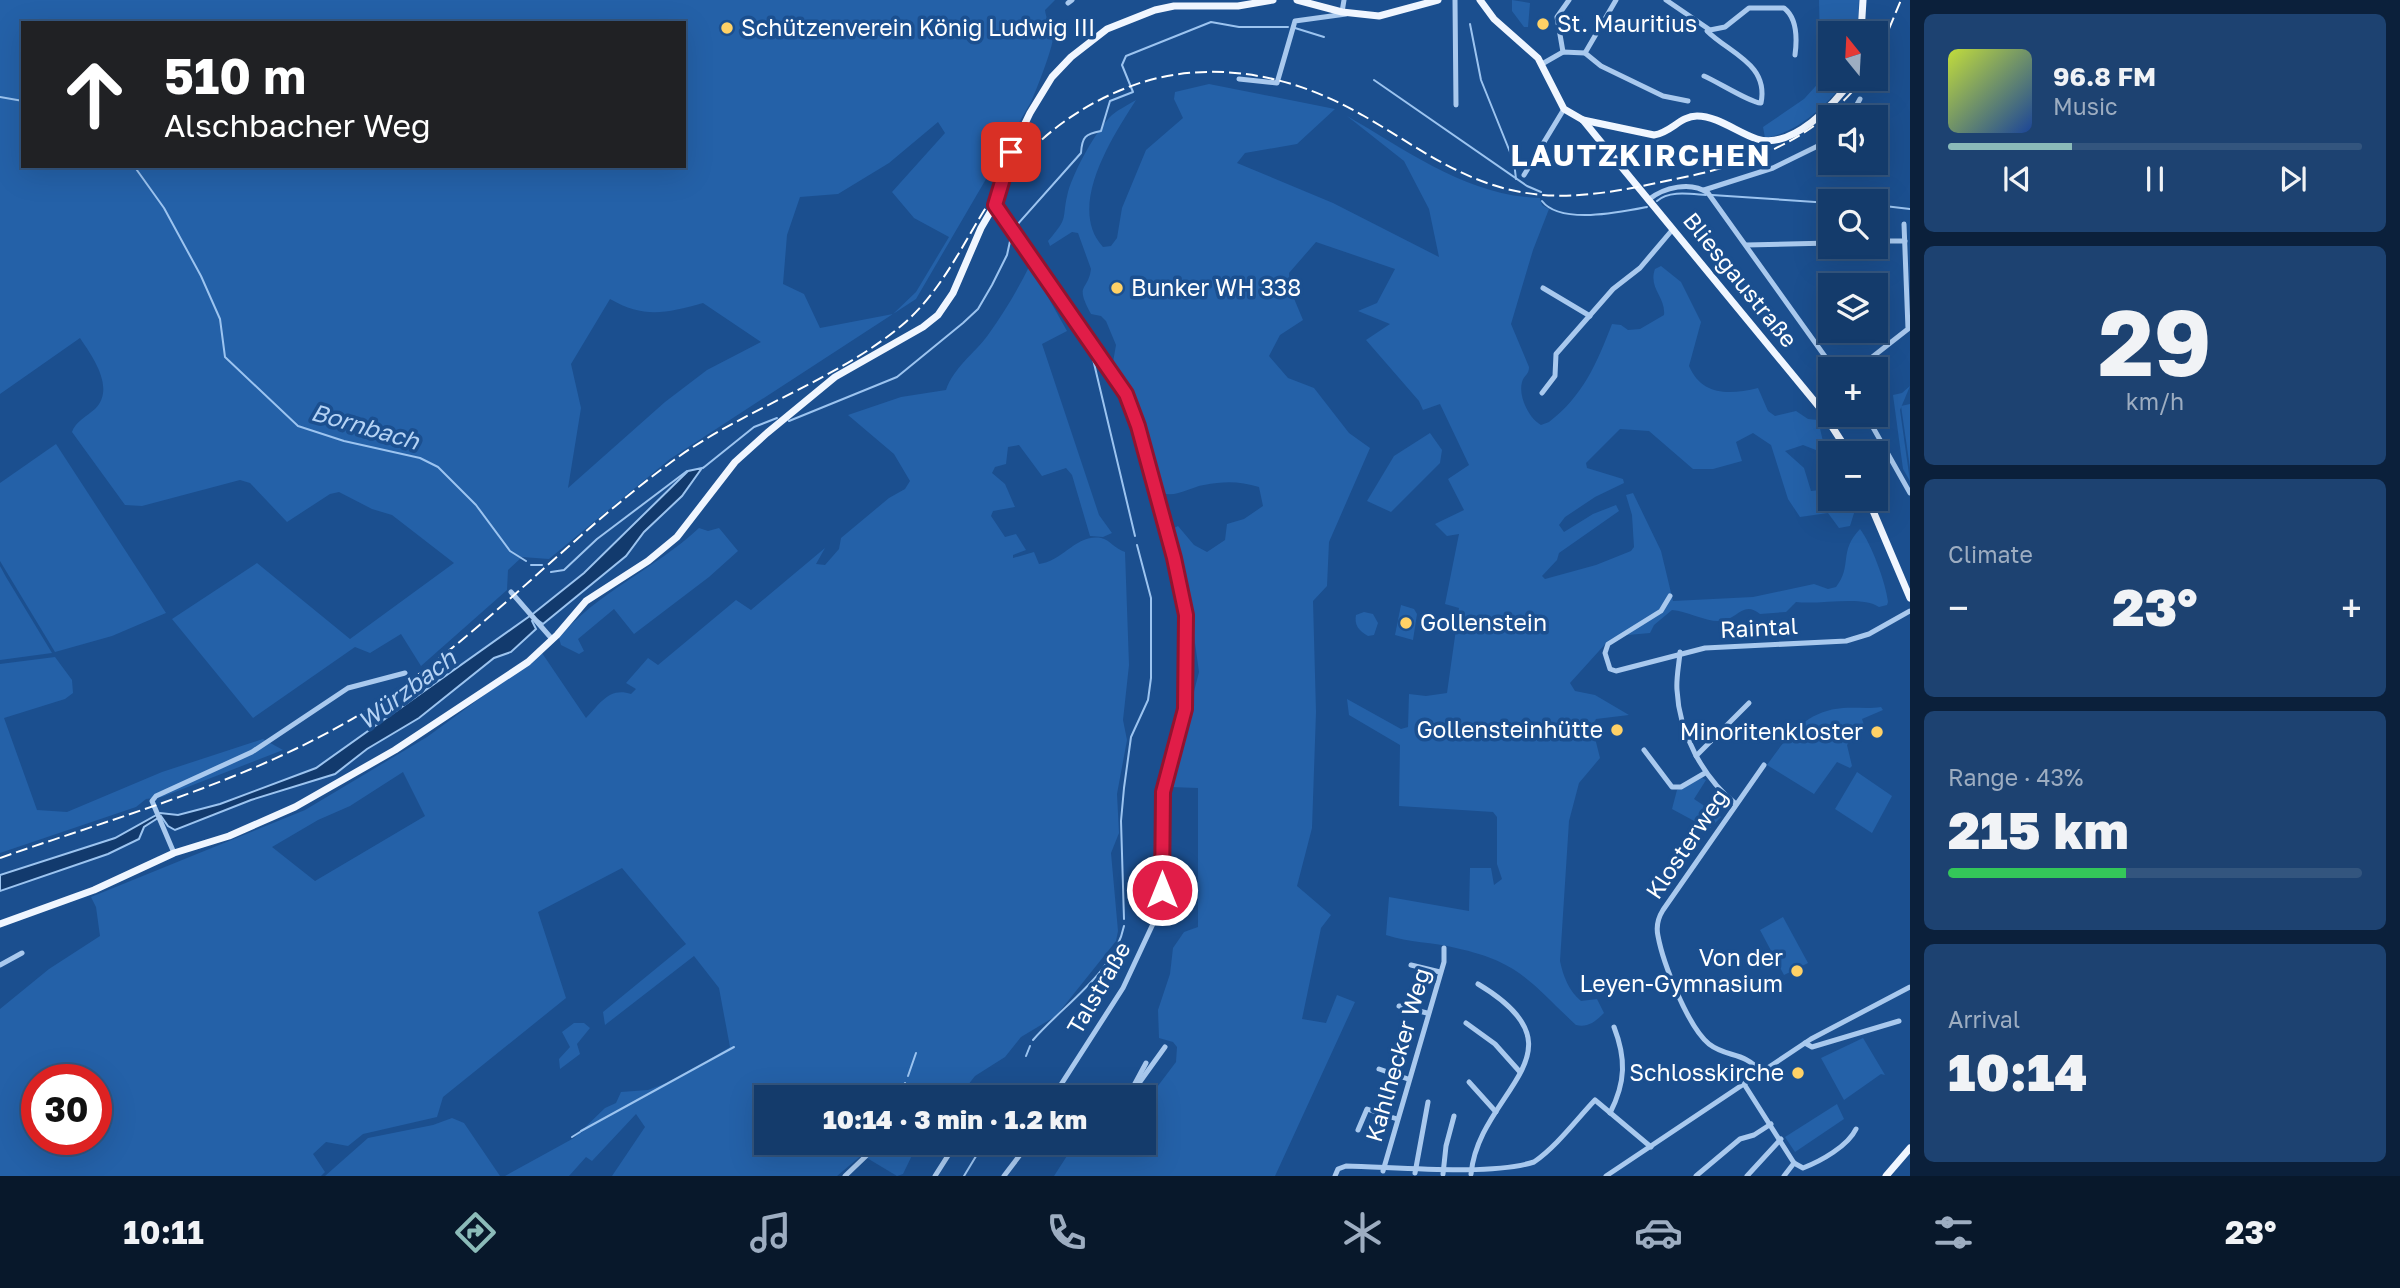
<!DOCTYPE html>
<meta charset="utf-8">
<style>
:root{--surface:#143b6b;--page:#1d4271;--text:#f1f3f6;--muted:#9dadc1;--line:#33557e;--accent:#8bbbb9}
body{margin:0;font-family:"Golos Text",sans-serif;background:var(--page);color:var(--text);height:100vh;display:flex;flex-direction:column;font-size:26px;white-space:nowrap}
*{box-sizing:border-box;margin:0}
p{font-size:23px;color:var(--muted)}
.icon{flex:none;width:38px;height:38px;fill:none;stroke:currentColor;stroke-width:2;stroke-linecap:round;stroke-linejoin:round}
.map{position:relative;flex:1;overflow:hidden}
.side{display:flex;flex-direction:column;gap:14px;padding:14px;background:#0b203b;width:490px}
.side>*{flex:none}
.hud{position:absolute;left:21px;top:21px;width:665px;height:147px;border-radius:0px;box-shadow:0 7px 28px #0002,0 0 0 2px var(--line);background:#202124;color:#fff;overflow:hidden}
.needle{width:46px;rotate:342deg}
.controls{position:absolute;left:1818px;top:21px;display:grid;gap:14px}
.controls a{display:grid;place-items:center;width:70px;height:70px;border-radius:0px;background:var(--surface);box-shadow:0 7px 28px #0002,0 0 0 2px var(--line);font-size:35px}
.speed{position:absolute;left:21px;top:1064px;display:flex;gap:14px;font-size:35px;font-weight:700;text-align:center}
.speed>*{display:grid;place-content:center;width:91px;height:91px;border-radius:50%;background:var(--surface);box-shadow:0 7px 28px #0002,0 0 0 2px var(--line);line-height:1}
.speed .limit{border:10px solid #d22;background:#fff;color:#111}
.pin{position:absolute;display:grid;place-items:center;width:60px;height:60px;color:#fff;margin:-30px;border-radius:14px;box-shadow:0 4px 10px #0006}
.me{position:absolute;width:77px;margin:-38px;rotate:0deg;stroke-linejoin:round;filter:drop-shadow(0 0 5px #0008)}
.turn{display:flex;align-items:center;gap:24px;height:147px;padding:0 28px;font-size:32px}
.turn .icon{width:91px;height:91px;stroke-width:2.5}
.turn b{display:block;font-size:49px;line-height:60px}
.big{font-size:52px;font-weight:800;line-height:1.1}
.side .tile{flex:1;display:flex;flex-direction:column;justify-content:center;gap:10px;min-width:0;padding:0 24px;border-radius:10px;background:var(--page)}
.side .dial{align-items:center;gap:0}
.dial b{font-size:91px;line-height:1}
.song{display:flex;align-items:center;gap:21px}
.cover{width:84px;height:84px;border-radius:10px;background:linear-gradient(135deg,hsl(70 70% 55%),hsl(220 70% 35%))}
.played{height:7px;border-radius:4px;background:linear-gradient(90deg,var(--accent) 30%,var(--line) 30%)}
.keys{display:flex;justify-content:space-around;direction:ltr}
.heat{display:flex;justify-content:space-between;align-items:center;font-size:38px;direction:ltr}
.charge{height:10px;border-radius:5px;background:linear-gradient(90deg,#34c759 43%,var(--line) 0)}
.trip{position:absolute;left:754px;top:1085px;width:402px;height:70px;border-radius:0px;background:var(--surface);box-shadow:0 7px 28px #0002,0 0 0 2px var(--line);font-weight:800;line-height:70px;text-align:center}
.tab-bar{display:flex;height:112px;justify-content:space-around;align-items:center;background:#08182b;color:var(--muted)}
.tab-bar .icon{width:49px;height:49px}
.tab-bar .current{color:var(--accent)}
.tab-bar b{font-size:32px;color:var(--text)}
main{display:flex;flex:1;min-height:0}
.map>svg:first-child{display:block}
</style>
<main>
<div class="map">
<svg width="1910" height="1176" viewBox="0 0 1910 1176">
<rect width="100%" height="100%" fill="#1b4f8f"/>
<!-- green -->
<g fill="#2461a8" fill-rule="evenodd">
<path d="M0,0H1055L1045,10C1046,19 1052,29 1053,37C1053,48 1036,91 1031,102L916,299L670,459L549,559L522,557L508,570L507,590L421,666L401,634L370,653L355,647L253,718L172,619L257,563L350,639L454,563L392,515L372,509L339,492L330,494L287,522L250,483L240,480L142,506L125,505L72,432C75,422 87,416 95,409C116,388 92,356 80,338L0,394ZM23,23H684V166H23ZM938,122L945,133L892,192L914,218L949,237L916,292L893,314L820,328L804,294L783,284L787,235L800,197L838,194L889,163ZM610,299C645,319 666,313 703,303L761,342L707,370L665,402L568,488L581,408L571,364Z"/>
<path d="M1512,0L1530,3L1528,27H1524L1512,11Z"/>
<path d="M1819,0H1859L1858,33H1830V79H1847C1828,104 1798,133 1765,138L1763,127L1804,99L1825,76L1820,47Z"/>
<path d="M1209,84L1335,109L1297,144L1245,153L1237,163L1333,203L1439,257L1429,209L1404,161L1347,116C1408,151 1467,196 1540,198L1542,205L1549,209L1533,250L1511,324L1529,367C1529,375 1524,375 1522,382C1518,396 1529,419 1541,425L1549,422C1583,396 1597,363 1612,324L1621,325L1628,330L1640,329L1664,315C1666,297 1648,288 1655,269L1661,266L1681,282L1701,322L1689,366C1702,396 1729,395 1758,388L1768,411L1775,416L1796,411L1808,419L1818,420L1825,450L1821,452L1803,445L1785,451L1804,468L1811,491L1830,489V499H1851L1855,510L1850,526L1839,528L1828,513L1800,517L1788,499L1771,445L1753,433L1736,442L1742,461L1713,469H1693L1649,431L1620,429L1586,463L1587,468L1623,479L1624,483L1595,497L1565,517L1559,525L1564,532L1593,514L1616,505L1619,511L1559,553L1557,560L1542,576L1545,579L1596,565L1631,551L1634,547L1632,515L1626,495L1633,493L1661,551L1673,601L1753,597L1814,584L1828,589L1836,587C1853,565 1838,552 1860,529C1871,543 1886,583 1888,602L1887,605L1879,607C1862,595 1820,605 1796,602L1786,612L1760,614C1743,600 1737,620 1721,621C1705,622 1688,611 1672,610L1654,625L1650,633L1617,636L1608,641L1570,683L1575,691L1595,695L1629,715L1596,719L1592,726L1600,758L1579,783L1569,821L1560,961C1563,976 1569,991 1581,1001L1597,999L1604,1013C1596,1021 1588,1028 1576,1025C1531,983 1520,962 1456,948C1433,942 1409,943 1386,935L1389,897L1469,911L1470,868H1491L1494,885L1502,879L1497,864V817L1493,812L1399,806L1400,745L1349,715L1347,699L1401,729L1408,727L1409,694L1426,696L1447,693L1459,608L1445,604L1459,534L1447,536L1435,524L1464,510L1448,479L1469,465L1440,404L1423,410L1419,401L1366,340L1390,324L1358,311L1377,303L1395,269L1316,242L1289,273L1290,289L1303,320L1280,335L1269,356L1288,378L1314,388L1349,433L1370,448L1329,542L1327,586L1313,601L1316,712L1312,828L1297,886L1331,915L1321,928L1302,1019L1326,1023L1337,995L1355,1002L1275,1176H1054L1074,1145C1097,1149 1121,1143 1144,1143L1145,1103L1176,1062L1177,1047L1173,1042L1159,1038L1158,1010L1170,974L1173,948L1184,932L1198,927V788L1170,787V785L1199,672L1187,585L1172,529L1178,526L1194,545L1207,552L1225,540L1227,524L1244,519L1263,506L1259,487C1240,481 1224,481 1204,485C1190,487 1176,498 1162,493L1140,417L1113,362L1116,345L1106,321L1101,316L1091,314C1074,283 1088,292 1091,269L1078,233L1072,232L1050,246L1048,241C1070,216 1061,220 1068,192C1074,171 1096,130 1112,115C1119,109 1128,105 1136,100C1113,136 1066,207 1103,247L1111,246L1117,238L1122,208L1146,150L1183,118L1174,99L1175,92Z"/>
<path d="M1030,265L1067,331L1042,344L1099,515L1112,533L1103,537L1090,536L1072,475L1066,468L1042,476L1019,445L1008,447L1006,464L995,467L992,473L1005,484L1015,507L993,511L991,516L1005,537L1016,534L1026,550L1013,555V558L1034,552L1039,564C1062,562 1076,534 1101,538C1110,540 1115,549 1125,552L1129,665L1123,720L1127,740L1117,794L1119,833L1111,853L1118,931L1116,941L1056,1016L1021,1037L1005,1057L975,1076L964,1090L952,1097H766V1143H918L903,1174L897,1176L862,1155L837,1176H612L645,1127L636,1114L592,1161L586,1157L569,1176H505L574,1138L605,1108L616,1103L621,1092L648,1090L677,1079L730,1047L719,988L694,956L605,1025L603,1012L686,944L622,868L538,912L566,998L443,1097L437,1117L363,1134L348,1146L326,1142L313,1154L325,1172L321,1176H0V1009L49,969L100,936L96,907L91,897L305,810L427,737L542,653L586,718C600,704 609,687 631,694L636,689L626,683L648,658L658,665L736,600L751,610L825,548L816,564L825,565L839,549L841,538L889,498L905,489L910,481L894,454L848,415L901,397L946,390C954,367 974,354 988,335C1004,313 1018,289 1030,265ZM403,772L425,816L315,881L272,847L318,820L350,806ZM37,1080H96V1139H37Z"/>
<path d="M1910,386L1900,410L1910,481L1903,469L1893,395L1902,393Z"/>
<path d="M1910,404V468L1901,406Z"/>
<path d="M1430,433L1442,450L1440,463L1391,512L1367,501L1394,456Z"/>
<path d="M56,444L166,613L112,636L55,652L0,561V483Z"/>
<path d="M699,528L708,531L719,528L738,551L709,577L634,634L614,609L578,639L584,651L579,654L561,645L559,638C596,593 655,569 699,528Z"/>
<path d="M0,566L6,577L52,653L0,660Z"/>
<path d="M1401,605L1414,609L1417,614L1413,640L1395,635Z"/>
<path d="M1364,612L1373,614L1378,623L1374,635L1368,636C1359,631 1354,625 1356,615Z"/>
<path d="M55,657L72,680L73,693L65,699L4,718L37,810L67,812L162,772L263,739L283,750L162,797L146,799L136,807L0,853V664Z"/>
<path d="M1881,707L1883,710L1862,719L1865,728L1855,734L1847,745L1852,766L1850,768L1837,762L1814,794L1767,765C1787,737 1805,711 1843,708C1856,707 1868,709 1881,707Z"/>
<path d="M1857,772L1892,796L1872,833L1835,809Z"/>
<path d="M1702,778L1706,780L1694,799L1721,817L1709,829L1672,809L1677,790Z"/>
<path d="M1783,917L1808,963L1784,975L1760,930Z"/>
<path d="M574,1023H584L590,1028L577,1044L580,1054L560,1069L559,1059L570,1047L562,1032Z"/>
<path d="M1863,1038L1885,1075L1881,1074L1844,1100L1821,1058Z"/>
<path d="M1837,1104L1844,1119L1795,1152L1785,1137Z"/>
<path d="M452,1118L464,1123L500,1176H325L368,1138L433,1125Z"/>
</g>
<!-- water -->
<path fill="#123a6d" stroke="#9cc4f0" stroke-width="2" d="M702,468L682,496L644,532L626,556L543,624L535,618L532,621L536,629L511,652L494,658L419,718L367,749L335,774L251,800L175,830L168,826L161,816L144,827L139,839L108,854L0,891V875L115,838L160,813L178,815L220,804L316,768L534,613L584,573L688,471Z"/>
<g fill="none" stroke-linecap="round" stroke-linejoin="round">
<!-- stream -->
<g stroke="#9cc4f0" stroke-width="2">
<path d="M1470,24L1481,80L1514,162L1516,179"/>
<path d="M1295,28L1324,37"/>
<path d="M1374,80L1527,186L1541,192"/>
<path d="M0,97L23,101"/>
<path d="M134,166L164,208L201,276L220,319L225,357L298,426L344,441L420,458L438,467L476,505L510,551L526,561"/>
<path d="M1712,195L1830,203"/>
<path d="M1542,201C1560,225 1622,212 1647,207"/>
<path d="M1657,201C1669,190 1691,194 1706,195"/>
<path d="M1876,205L1910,209"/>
<path d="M1015,227L1081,153C1082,137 1085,134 1101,131L1110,101L1133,92L1122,65L1126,56L1211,22L1239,27H1288"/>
<path d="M1036,256L1074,309"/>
<path d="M1065,315L1093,359L1135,536"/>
<path d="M789,421L897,377L963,323L978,309L992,285L1007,255L1012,232"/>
<path d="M703,468L754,427L777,418"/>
<path d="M531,565H542"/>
<path d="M551,572L564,570L597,539L687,471"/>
<path d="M1124,919L1121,821L1124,788L1131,737L1148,700L1151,678V598L1137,545"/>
<path d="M1033,1040C1062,1006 1115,972 1124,926"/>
<path d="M1026,1056L1030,1046"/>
<path d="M908,1076L916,1053"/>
<path d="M899,1097L905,1083"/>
<path d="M581,1131L734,1047"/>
<path d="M572,1137L580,1132"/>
<path d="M964,1176L984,1143"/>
</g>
<!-- minor -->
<g stroke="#a9c9ee" stroke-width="5">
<path d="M1455,0L1456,105"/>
<path d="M1666,0L1710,30L1725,27L1749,8H1784C1797,18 1797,40 1795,55"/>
<path d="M1068,3L1072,0"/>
<path d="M1342,12L1344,0"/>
<path d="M1563,52L1557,17L1569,0"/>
<path d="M1585,53L1616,0"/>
<path d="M1542,64L1563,52L1585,53L1601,66L1663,96L1688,101"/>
<path d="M1704,76C1716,81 1753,104 1761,103C1769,64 1729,53 1707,31"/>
<path d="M1239,79L1277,83L1295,21L1346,14"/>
<path d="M1850,117L1860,99"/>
<path d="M1524,175L1564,109"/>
<path d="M1704,190L1773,168L1830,140"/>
<path d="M1648,200C1664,187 1691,181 1708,193L1834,369"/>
<path d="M995,205L1109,366L1132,409L1181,583L1188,634L1185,709L1163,792L1162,890L1159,911L1123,988L1053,1097"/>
<path d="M1876,241H1905"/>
<path d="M1746,245L1830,243"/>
<path d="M1543,288L1590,316"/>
<path d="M1857,369L1908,329L1904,224"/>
<path d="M1542,393L1555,376L1556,354L1613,289L1640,268L1673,229"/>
<path d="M1820,408L1830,399"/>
<path d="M1866,415L1910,493"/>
<path d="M511,592L552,639"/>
<path d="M1670,596L1661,611L1608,644L1605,653L1610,669L1616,671L1705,648L1846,641L1869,634L1910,611"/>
<path d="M1680,652C1679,665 1676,678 1677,690C1679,733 1703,778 1736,804"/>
<path d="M1644,750L1672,787H1681L1705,773"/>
<path d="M1696,756L1749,703"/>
<path d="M174,853L152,801L156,796L252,752L348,688L405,673"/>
<path d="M0,965L22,953"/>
<path d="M1411,965L1440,972"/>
<path d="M1399,1006L1427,1013"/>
<path d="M1466,1023L1495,1044L1520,1072"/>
<path d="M1805,1043L1812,1047L1899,1021"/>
<path d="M1379,1069L1408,1079"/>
<path d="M1761,1072C1744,1051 1727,1058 1709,1044C1688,1027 1663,963 1658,936C1656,927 1658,918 1663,910L1764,765"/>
<path d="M1469,1082L1496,1112"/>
<path d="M1744,1084L1794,1163"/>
<path d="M1131,1091L1146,1063"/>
<path d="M1129,1097L1165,1047"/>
<path d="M1610,1113C1626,1082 1626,1058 1614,1027"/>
<path d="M1358,1130L1367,1109L1397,1119"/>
<path d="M1794,1163L1803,1168C1821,1161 1848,1146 1856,1129"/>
<path d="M1383,1171L1444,962V948"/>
<path d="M1415,1173L1428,1102"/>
<path d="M1443,1174L1446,1146L1454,1116"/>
<path d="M1471,1174C1479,1090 1592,1052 1478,984"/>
<path d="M845,1176L866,1156"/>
<path d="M935,1176L956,1143"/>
<path d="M1004,1176L1029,1143"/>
<path d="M1335,1176L1338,1169L1346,1166C1396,1167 1491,1176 1534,1162C1557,1146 1576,1120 1595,1100L1651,1147"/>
<path d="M1606,1176L1811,1039L1910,987"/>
<path d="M1696,1176L1740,1139L1754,1135L1771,1124"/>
<path d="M1747,1176L1781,1139"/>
<path d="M1784,1176L1794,1163"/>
</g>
<!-- major -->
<g stroke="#f0f6ff" stroke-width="7">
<path d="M1297,0L1342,12L1379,16L1438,0"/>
<path d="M1480,0L1494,19L1538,58L1564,109L1583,120L1596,136L1820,408L1849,453"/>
<path d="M1861,33L1863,0"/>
<path d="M1583,120L1654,135C1671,133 1680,116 1697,116C1718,116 1738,133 1757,139C1792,150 1835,104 1852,79"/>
<path d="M1868,499L1910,598"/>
<path d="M0,924L94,890L174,853L229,836L295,807L395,750L528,662L557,635L586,601L648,561L677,537L735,462L767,433L835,377L923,327L938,315L953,293L981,228L998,199L1007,161L1030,113L1052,77L1071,57L1107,29L1155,10L1174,6H1238L1273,0"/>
<path d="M1886,1176L1910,1148"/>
</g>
<!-- rail -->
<g stroke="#fff" stroke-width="2" stroke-dasharray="12 5" stroke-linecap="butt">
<path d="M1876,60L1901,0"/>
<path d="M0,858C125,814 254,780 367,710C479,639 567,538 674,460C744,409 835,381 901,326C945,289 964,239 996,192C1031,140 1083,101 1143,82C1219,59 1297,77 1364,116C1413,144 1455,177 1511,190C1570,204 1627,189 1685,177C1757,162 1816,138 1863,79"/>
</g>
</g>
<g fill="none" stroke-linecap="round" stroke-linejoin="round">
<defs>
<path id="route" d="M1011,152L995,205L1126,394L1138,426L1174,558L1186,615L1185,709L1163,792L1162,890"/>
</defs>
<!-- route casing -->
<use href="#route" stroke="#92132f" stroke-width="18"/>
<!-- route -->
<use href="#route" stroke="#e11d48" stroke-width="12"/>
</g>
<!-- markers -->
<g fill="#ffd166" stroke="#1b4f8f" stroke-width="2.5">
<circle cx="1543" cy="24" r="7"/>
<circle cx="727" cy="28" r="7"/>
<circle cx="1117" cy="288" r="7"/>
<circle cx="1406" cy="623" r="7"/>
<circle cx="1617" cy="730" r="7"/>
<circle cx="1877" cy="732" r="7"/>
<circle cx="1797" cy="971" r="7"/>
<circle cx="1798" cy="1073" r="7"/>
</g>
<g text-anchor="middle" stroke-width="7" stroke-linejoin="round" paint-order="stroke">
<!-- poi labels -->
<g font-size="23" fill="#fff" stroke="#1b4f8f" text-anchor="start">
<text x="1557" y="32">St. Mauritius</text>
<text x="741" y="36">Schützenverein König Ludwig III</text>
<text x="1131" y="296">Bunker WH 338</text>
<text x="1420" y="631">Gollenstein</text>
<text x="1603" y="738" text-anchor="end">Gollensteinhütte</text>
<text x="1863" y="740" text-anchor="end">Minoritenkloster</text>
<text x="1783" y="966" text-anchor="end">Von der<tspan x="1783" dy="26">Leyen-Gymnasium</tspan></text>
<text x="1784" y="1081" text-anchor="end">Schlosskirche</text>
</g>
<!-- street labels -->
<g font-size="23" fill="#fff" stroke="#1b4f8f">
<text transform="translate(1740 280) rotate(51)" y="8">Bliesgaustraße</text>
<text transform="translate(1759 628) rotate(-3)" y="8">Raintal</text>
<text transform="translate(1687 844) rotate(-56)" y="8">Klosterweg</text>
<text transform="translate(1099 988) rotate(-60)" y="8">Talstraße</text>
<text transform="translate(1398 1055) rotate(-74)" y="8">Kahlhecker Weg</text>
</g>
<!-- water labels -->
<g font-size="24" font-style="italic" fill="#b5d3f5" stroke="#1b4f8f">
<text transform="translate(365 427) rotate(16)" y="8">Bornbach</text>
<text transform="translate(407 690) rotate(-37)" y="8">Würzbach</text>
</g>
<!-- district labels -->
<g font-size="30" font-weight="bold" letter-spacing="2" fill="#fff" stroke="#1b4f8f">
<text x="1641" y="166">LAUTZKIRCHEN</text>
</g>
</g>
</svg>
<div class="controls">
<a><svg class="needle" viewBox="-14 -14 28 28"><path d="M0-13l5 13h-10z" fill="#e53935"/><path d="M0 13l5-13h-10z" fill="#9dadc1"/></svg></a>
<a><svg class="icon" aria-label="sound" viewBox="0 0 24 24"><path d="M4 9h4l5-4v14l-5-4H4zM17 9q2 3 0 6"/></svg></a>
<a><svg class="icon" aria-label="search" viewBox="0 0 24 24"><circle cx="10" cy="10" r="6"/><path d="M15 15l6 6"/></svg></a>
<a><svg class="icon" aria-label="layers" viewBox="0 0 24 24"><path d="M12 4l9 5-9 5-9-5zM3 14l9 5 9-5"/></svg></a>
<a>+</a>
<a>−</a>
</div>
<div class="speed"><div class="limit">30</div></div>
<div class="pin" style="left:1011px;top:152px;background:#d93025"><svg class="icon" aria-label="arrive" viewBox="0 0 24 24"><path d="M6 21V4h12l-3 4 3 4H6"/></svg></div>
<svg class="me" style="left:1162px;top:890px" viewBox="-20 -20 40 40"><circle r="17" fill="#e11d48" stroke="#fff" stroke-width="3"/><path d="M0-11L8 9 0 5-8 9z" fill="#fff"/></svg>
<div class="trip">10:14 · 3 min · 1.2 km</div>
<div class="hud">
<div class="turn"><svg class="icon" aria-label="ahead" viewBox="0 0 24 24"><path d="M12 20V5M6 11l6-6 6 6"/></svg><div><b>510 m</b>Alschbacher Weg</div></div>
</div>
</div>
<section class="side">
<div class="tile">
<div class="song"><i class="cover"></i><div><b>96.8 FM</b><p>Music</p></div></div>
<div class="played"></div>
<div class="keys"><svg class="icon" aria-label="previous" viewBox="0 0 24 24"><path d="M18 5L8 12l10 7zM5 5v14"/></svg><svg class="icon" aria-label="pause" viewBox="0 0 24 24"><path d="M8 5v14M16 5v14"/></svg><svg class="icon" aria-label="next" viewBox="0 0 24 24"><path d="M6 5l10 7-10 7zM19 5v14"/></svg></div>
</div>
<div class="tile dial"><b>29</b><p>km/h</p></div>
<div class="tile"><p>Climate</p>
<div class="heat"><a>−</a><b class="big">23°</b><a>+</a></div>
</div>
<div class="tile"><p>Range · 43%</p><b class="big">215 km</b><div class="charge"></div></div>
<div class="tile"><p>Arrival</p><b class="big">10:14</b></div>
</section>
</main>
<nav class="tab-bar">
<b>10:11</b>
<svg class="icon current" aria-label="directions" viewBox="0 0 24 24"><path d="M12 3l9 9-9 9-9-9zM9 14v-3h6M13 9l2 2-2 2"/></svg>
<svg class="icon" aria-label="music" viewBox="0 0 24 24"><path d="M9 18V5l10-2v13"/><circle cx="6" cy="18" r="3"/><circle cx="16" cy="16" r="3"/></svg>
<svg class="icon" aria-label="phone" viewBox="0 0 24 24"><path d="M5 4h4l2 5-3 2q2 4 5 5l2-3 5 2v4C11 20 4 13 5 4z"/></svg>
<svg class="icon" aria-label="climate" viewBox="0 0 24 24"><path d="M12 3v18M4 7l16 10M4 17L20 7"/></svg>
<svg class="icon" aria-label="car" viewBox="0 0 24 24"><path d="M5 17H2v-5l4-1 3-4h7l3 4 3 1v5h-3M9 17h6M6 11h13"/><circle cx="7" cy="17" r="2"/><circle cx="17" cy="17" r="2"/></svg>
<svg class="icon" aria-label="filters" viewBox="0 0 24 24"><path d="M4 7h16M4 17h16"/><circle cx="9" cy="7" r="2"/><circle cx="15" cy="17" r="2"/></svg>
<b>23°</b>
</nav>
